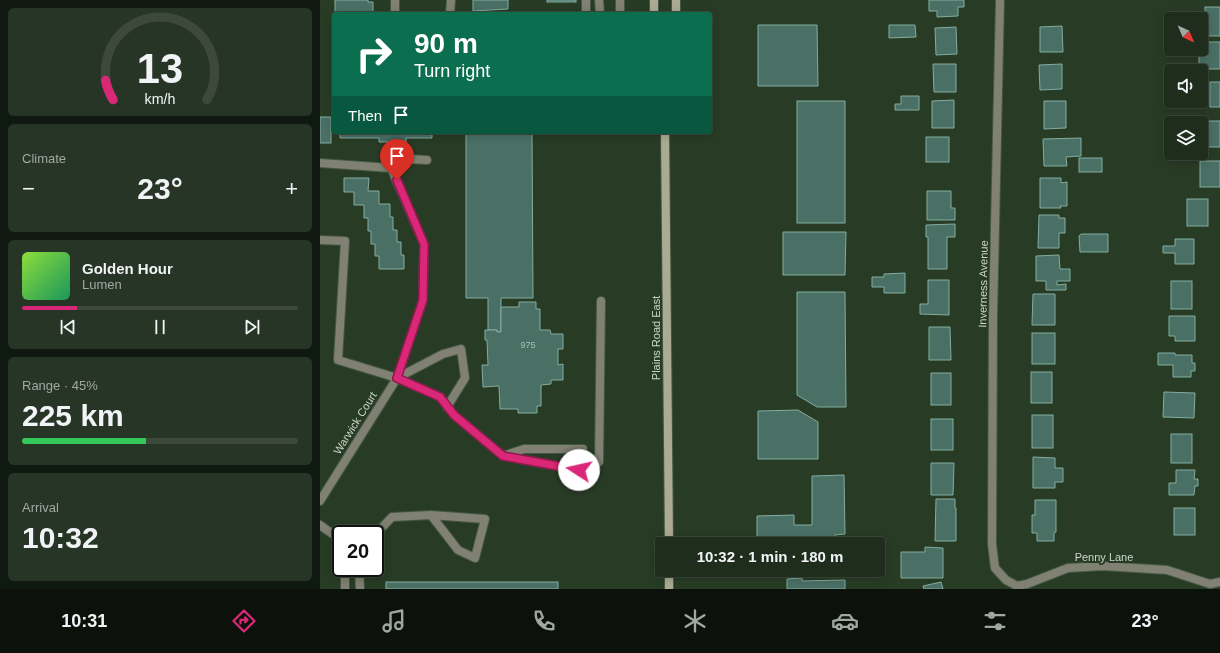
<!DOCTYPE html>
<meta charset="utf-8">
<style>
:root{--surface:#1e2d1c;--page:#263525;--text:#f1f3f6;--muted:#a1a8a3;--line:#3c493b;--accent:#db2777}
body{margin:0;font-family:Helvetica,sans-serif;background:var(--page);color:var(--text);height:100vh;display:flex;flex-direction:column;font-size:15px;white-space:nowrap}
*{box-sizing:border-box;margin:0}
p{font-size:13px;color:var(--muted)}
.icon{flex:none;width:22px;height:22px;fill:none;stroke:currentColor;stroke-width:2;stroke-linecap:round;stroke-linejoin:round}
.map{position:relative;flex:1;overflow:hidden}
.panel{display:flex;flex-direction:column;gap:8px;padding:8px;background:#10190f;width:320px}
.panel>*{flex:none}
.guide{position:absolute;left:12px;top:12px;width:380px;height:122px;border-radius:4px;box-shadow:0 2px 10px #0003,0 0 0 1px var(--line);background:#0b6e4f;color:#fff;overflow:hidden}
.needle{width:26px;rotate:136deg}
.buttons{position:absolute;left:844px;top:12px;display:grid;gap:8px}
.buttons a{display:grid;place-items:center;width:44px;height:44px;border-radius:4px;background:var(--surface);box-shadow:0 2px 10px #0003,0 0 0 1px var(--line);font-size:20px}
.speed{position:absolute;left:12px;top:525px;display:flex;gap:8px;font-size:20px;font-weight:700;text-align:center}
.speed>*{display:grid;place-content:center;width:52px;height:52px;border-radius:50%;background:var(--surface);box-shadow:0 2px 10px #0003,0 0 0 1px var(--line);line-height:1}
.speed .limit{border:2px solid #111;border-radius:6px;background:#fff;color:#111}
.pin{position:absolute;display:grid;place-items:center;width:34px;height:34px;color:#fff;margin:-41px -17px;border-radius:50% 50% 50% 0;rotate:-45deg;box-shadow:0 0 4px #0007}
.pin .icon{rotate:45deg}
.me{position:absolute;width:44px;margin:-22px;rotate:280deg;stroke-linejoin:round;filter:drop-shadow(0 0 3px #0008)}
.turn{display:flex;align-items:center;gap:14px;height:84px;padding:0 16px;font-size:18px}
.turn .icon{width:52px;height:52px;stroke-width:2.5}
.turn b{display:block;font-size:28px;line-height:34px}
.then{display:flex;align-items:center;height:38px;padding:0 16px;background:#0003;gap:8px;font-size:15px}
.big{font-size:30px;font-weight:700;line-height:1.1}
.panel .tile{flex:1;display:flex;flex-direction:column;justify-content:center;gap:6px;min-width:0;padding:0 14px;border-radius:6px;background:var(--page)}
.panel .dial{align-items:center;gap:0}
.dial svg{height:104px;overflow:visible;fill:none;stroke:var(--line);stroke-width:7;stroke-linecap:round;text-anchor:middle}
.dial text{fill:var(--text);stroke:none}
.song{display:flex;align-items:center;gap:12px}
.cover{width:48px;height:48px;border-radius:6px;background:linear-gradient(135deg,hsl(90 70% 55%),hsl(150 70% 35%))}
.played{height:4px;border-radius:2px;background:linear-gradient(90deg,var(--accent) 20%,var(--line) 20%)}
.keys{display:flex;justify-content:space-around;direction:ltr}
.heat{display:flex;justify-content:space-between;align-items:center;font-size:22px;direction:ltr}
.charge{height:6px;border-radius:3px;background:linear-gradient(90deg,#34c759 45%,var(--line) 0)}
.trip{position:absolute;left:335px;top:537px;width:230px;height:40px;border-radius:4px;background:var(--surface);box-shadow:0 2px 10px #0003,0 0 0 1px var(--line);font-weight:700;line-height:40px;text-align:center}
.dock{display:flex;height:64px;justify-content:space-around;align-items:center;background:#0c120b;color:var(--muted)}
.dock .icon{width:28px;height:28px}
.dock .current{color:var(--accent)}
.dock b{font-size:18px;color:var(--text)}
main{display:flex;flex:1;min-height:0}
.map>svg:first-child{display:block}
</style>
<main>
<section class="panel">
<div class="tile dial"><svg viewBox="0 0 100 80">
<path d="M14 69A42 42 0 1 1 86 69"/>
<path d="M14 69A42 42 0 0 1 8 54" stroke="#db2777"/>
<text x="50" y="56" font-size="32" font-weight="700">13</text>
<text x="50" y="72" font-size="11">km/h</text>
</svg></div>
<div class="tile"><p>Climate</p>
<div class="heat"><a>−</a><b class="big">23°</b><a>+</a></div>
</div>
<div class="tile">
<div class="song"><i class="cover"></i><div><b>Golden Hour</b><p>Lumen</p></div></div>
<div class="played"></div>
<div class="keys"><svg class="icon" aria-label="previous" viewBox="0 0 24 24"><path d="M18 5L8 12l10 7zM5 5v14"/></svg><svg class="icon" aria-label="pause" viewBox="0 0 24 24"><path d="M8 5v14M16 5v14"/></svg><svg class="icon" aria-label="next" viewBox="0 0 24 24"><path d="M6 5l10 7-10 7zM19 5v14"/></svg></div>
</div>
<div class="tile"><p>Range · 45%</p><b class="big">225 km</b><div class="charge"></div></div>
<div class="tile"><p>Arrival</p><b class="big">10:32</b></div>
</section>
<div class="map">
<svg width="900" height="589" viewBox="0 0 900 589">
<rect width="100%" height="100%" fill="#283c25"/>
<!-- building -->
<g fill="#4a7066" stroke="#84aca0">
<path d="M15,0H48V2H53V14H15Z"/>
<path d="M153,0H188V9L153,11Z"/>
<rect x="227" y="0" width="29" height="2"/>
<path d="M609,0H644V7H638V16L617,17V11H609Z"/>
<rect x="885" y="7" width="15" height="29"/>
<path d="M438,25H497L498,86H438Z"/>
<path d="M569,25H595L596,37L569,38Z"/>
<path d="M742,26L743,52H720V27Z"/>
<path d="M636,27L637,54L616,55L615,28Z"/>
<path d="M887,42H900V69H879V56H887Z"/>
<path d="M613,64H636V92H614Z"/>
<path d="M742,64V89L720,90L719,65Z"/>
<rect x="890" y="82" width="10" height="25"/>
<path d="M581,96H599V110H575V104H581Z"/>
<path d="M634,100V128H612V101Z"/>
<rect x="477" y="101" width="48" height="122"/>
<path d="M724,101H746V128L724,129Z"/>
<rect x="0" y="117" width="11" height="26"/>
<rect x="887" y="121" width="13" height="26"/>
<path d="M20,132H112V138H86V142H59V138H20Z"/>
<path d="M146,132H212L213,298H181V332H177V330H168V298H146Z"/>
<rect x="606" y="137" width="23" height="25"/>
<path d="M761,138V156L746,157L747,166H724L723,139Z"/>
<rect x="759" y="158" width="23" height="14"/>
<rect x="880" y="161" width="20" height="26"/>
<path d="M24,178H49L48,191H59V204H70V217H73V230H77V242H81V255H84V269H59V256H55V244H51V231H48V218H44V205H34V192H24Z"/>
<path d="M720,178H741V183L747,182V206H740L741,208H720Z"/>
<path d="M607,191H631V208H635V220H607Z"/>
<rect x="867" y="199" width="21" height="27"/>
<path d="M719,215H739V218H745V233H739V248H718Z"/>
<path d="M635,224V237H627V269H608V237H606V225Z"/>
<path d="M463,232H526L525,275H463Z"/>
<path d="M761,234H788V252H760L759,236Z"/>
<path d="M855,239H874V264H855V253H843V246H855Z"/>
<path d="M739,255L740,269H750V281H737V285L746,284V290H726V281H716V256Z"/>
<path d="M585,273V293H564V287H552V277H564V274Z"/>
<path d="M608,280H629V315L600,314V304H608Z"/>
<rect x="851" y="281" width="21" height="28"/>
<path d="M477,292H525L526,407H497L477,395Z"/>
<path d="M713,294H735V325H712Z"/>
<path d="M199,302H216V309H220V330H230L231,334H243V349H238V365L243,364V380H231V384L221,385V406H217V413H198V409H180L179,386L163,387L162,365H168L167,340H165V330H177V332H181V307H199Z"/>
<path d="M849,316H875V341H855V336H849Z"/>
<path d="M609,327H630L631,360H609Z"/>
<rect x="712" y="333" width="23" height="31"/>
<path d="M838,353H855V355H872V363H875V371H871V377H853V365H838Z"/>
<rect x="711" y="372" width="21" height="31"/>
<rect x="611" y="373" width="20" height="32"/>
<path d="M844,392L875,393L874,418L843,417Z"/>
<path d="M478,410L498,422V459H438V411Z"/>
<rect x="712" y="415" width="21" height="33"/>
<rect x="611" y="419" width="22" height="31"/>
<rect x="851" y="434" width="21" height="29"/>
<path d="M713,457L735,458V468H743V482H735V488H713Z"/>
<path d="M611,463H634L633,495H611Z"/>
<path d="M856,470H875L874,479H878V486H875L874,495H849V483H856Z"/>
<path d="M524,475L525,534L515,535V544H437V516L474,515V525H492V476Z"/>
<path d="M616,499H635V508H636V541H615Z"/>
<path d="M715,500H736V532L734,533V541H717V533H712V515H715Z"/>
<rect x="854" y="508" width="21" height="27"/>
<path d="M605,547L623,548V578H581V552H605Z"/>
<path d="M482,578V581L525,580V589H467V579Z"/>
<rect x="66" y="582" width="172" height="7"/>
<path d="M621,582L623,589H604L603,586Z"/>
</g>
<g fill="none" stroke-linecap="round" stroke-linejoin="round">
<defs>
<g id="lane">
<path d="M266,0V14"/>
<path d="M279,0L280,14"/>
<path d="M75,14V0"/>
<path d="M130,14L131,0"/>
<path d="M300,14V0"/>
<path d="M0,163L71,168L104,244L103,300L77,378"/>
<path d="M71,168L88,159L107,160"/>
<path d="M0,240L25,241L18,360L77,378L120,397L134,415L183,456L259,470L279,462L281,301"/>
<path d="M77,378L123,354L141,349L145,378L127,407"/>
<path d="M183,456L204,449H263"/>
<path d="M0,525L21,540"/>
<path d="M55,535L72,517L111,515L165,519L155,558L138,550L111,515"/>
<path d="M39,568L40,589"/>
<path d="M25,589V576L30,568"/>
</g>
<g id="street">
<path d="M680,0L673,316L672,544L675,568L686,580L697,586L707,584L748,568L783,566L847,570L890,584L900,582"/>
<path d="M0,501L77,378"/>
</g>
<g id="secondary">
<path d="M334,0V14"/>
<path d="M356,14V0"/>
<path d="M345,132L349,544"/>
<path d="M349,570V589"/>
</g>
</defs>
<!-- lane casing -->
<use href="#lane" stroke="#455843" stroke-width="10"/>
<!-- street casing -->
<use href="#street" stroke="#455843" stroke-width="10"/>
<!-- secondary casing -->
<use href="#secondary" stroke="#455843" stroke-width="10"/>
<!-- lane -->
<use href="#lane" stroke="#808172" stroke-width="8"/>
<!-- street -->
<use href="#street" stroke="#808172" stroke-width="8"/>
<!-- secondary -->
<use href="#secondary" stroke="#abab94" stroke-width="8"/>
</g>
<g fill="none" stroke-linecap="round" stroke-linejoin="round">
<defs>
<path id="route" d="M77,180L104,244L103,300L77,378L120,397L134,415L183,456L259,470"/>
</defs>
<!-- route casing -->
<use href="#route" stroke="#8e194d" stroke-width="10"/>
<!-- route -->
<use href="#route" stroke="#db2777" stroke-width="7"/>
</g>
<g text-anchor="middle" stroke-width="4" stroke-linejoin="round" paint-order="stroke">
<!-- number labels -->
<g font-size="9" fill="#abbdb0">
<text x="208" y="348">975</text>
</g>
<!-- street labels -->
<g font-size="11" fill="#cbd7c9" stroke="#283c25">
<text transform="translate(663 284) rotate(-89)" y="4">Inverness Avenue</text>
<text transform="translate(336 338) rotate(-90)" y="4">Plains Road East</text>
<text transform="translate(35 423) rotate(-58)" y="4">Warwick Court</text>
<text x="784" y="561">Penny Lane</text>
</g>
</g>
</svg>
<div class="buttons">
<a><svg class="needle" viewBox="-14 -14 28 28"><path d="M0-13l5 13h-10z" fill="#e53935"/><path d="M0 13l5-13h-10z" fill="#a1a8a3"/></svg></a>
<a><svg class="icon" aria-label="sound" viewBox="0 0 24 24"><path d="M4 9h4l5-4v14l-5-4H4zM17 9q2 3 0 6"/></svg></a>
<a><svg class="icon" aria-label="layers" viewBox="0 0 24 24"><path d="M12 4l9 5-9 5-9-5zM3 14l9 5 9-5"/></svg></a>
</div>
<div class="speed"><div class="limit">20</div></div>
<div class="pin" style="left:77px;top:180px;background:#d93025"><svg class="icon" aria-label="arrive" viewBox="0 0 24 24"><path d="M6 21V4h12l-3 4 3 4H6"/></svg></div>
<svg class="me" style="left:259px;top:470px" viewBox="-20 -20 40 40"><circle r="19" fill="#fff"/><path d="M0-13L10 11 0 6-10 11z" fill="#db2777"/></svg>
<div class="trip">10:32 · 1 min · 180 m</div>
<div class="guide">
<div class="turn"><svg class="icon" aria-label="right" viewBox="0 0 24 24"><path d="M7 20v-9h11M14 6l5 5-5 5"/></svg><div><b>90 m</b>Turn right</div></div>
<div class="then">Then<svg class="icon" aria-label="arrive" viewBox="0 0 24 24"><path d="M6 21V4h12l-3 4 3 4H6"/></svg></div>
</div>
</div>
</main>
<nav class="dock">
<b>10:31</b>
<svg class="icon current" aria-label="directions" viewBox="0 0 24 24"><path d="M12 3l9 9-9 9-9-9zM9 14v-3h6M13 9l2 2-2 2"/></svg>
<svg class="icon" aria-label="music" viewBox="0 0 24 24"><path d="M9 18V5l10-2v13"/><circle cx="6" cy="18" r="3"/><circle cx="16" cy="16" r="3"/></svg>
<svg class="icon" aria-label="phone" viewBox="0 0 24 24"><path d="M5 4h4l2 5-3 2q2 4 5 5l2-3 5 2v4C11 20 4 13 5 4z"/></svg>
<svg class="icon" aria-label="climate" viewBox="0 0 24 24"><path d="M12 3v18M4 7l16 10M4 17L20 7"/></svg>
<svg class="icon" aria-label="car" viewBox="0 0 24 24"><path d="M5 17H2v-5l4-1 3-4h7l3 4 3 1v5h-3M9 17h6M6 11h13"/><circle cx="7" cy="17" r="2"/><circle cx="17" cy="17" r="2"/></svg>
<svg class="icon" aria-label="filters" viewBox="0 0 24 24"><path d="M4 7h16M4 17h16"/><circle cx="9" cy="7" r="2"/><circle cx="15" cy="17" r="2"/></svg>
<b>23°</b>
</nav>
